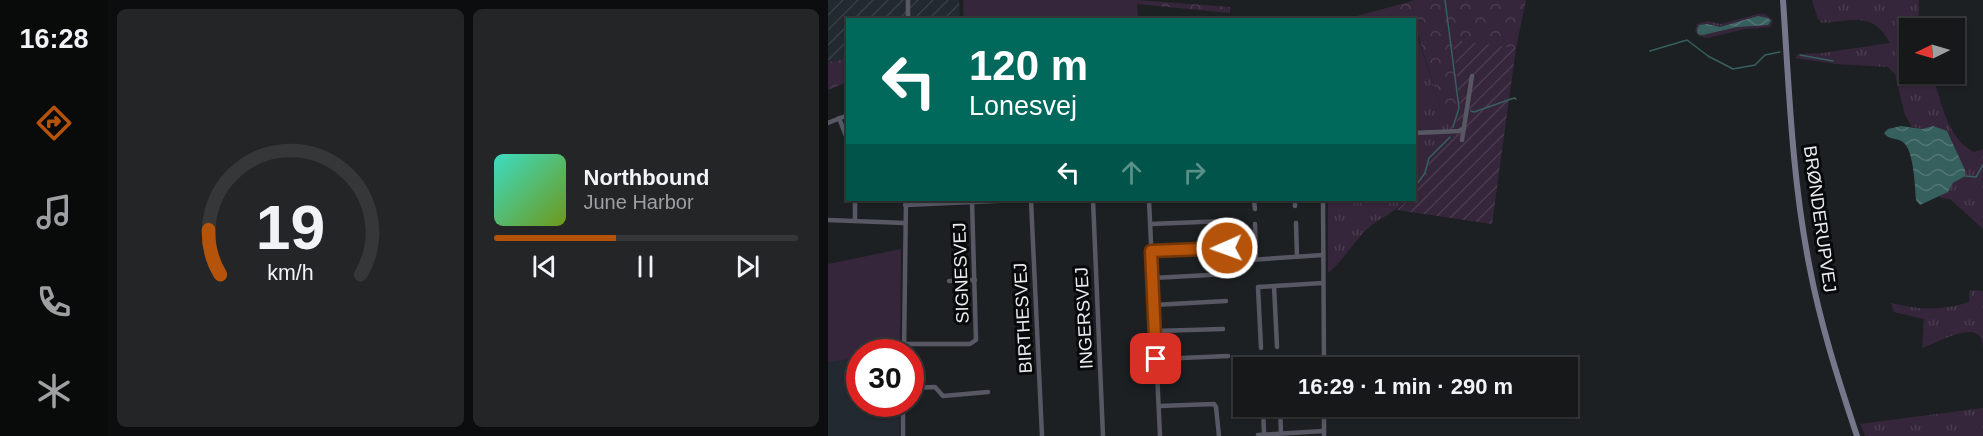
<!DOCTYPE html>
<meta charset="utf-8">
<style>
:root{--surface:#16181a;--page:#232527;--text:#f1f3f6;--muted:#9ea0a2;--line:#353739;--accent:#b45309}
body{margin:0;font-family:Helvetica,sans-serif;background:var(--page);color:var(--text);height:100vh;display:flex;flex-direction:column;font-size:22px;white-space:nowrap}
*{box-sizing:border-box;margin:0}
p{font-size:20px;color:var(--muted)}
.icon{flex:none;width:33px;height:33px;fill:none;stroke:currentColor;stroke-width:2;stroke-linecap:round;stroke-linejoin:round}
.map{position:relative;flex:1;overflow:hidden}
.drawer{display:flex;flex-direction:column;gap:9px;padding:9px;background:#0c0d0e;width:720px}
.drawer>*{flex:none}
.guide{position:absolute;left:18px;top:18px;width:570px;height:183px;border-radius:0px;box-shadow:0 2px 4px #0004,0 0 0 2px var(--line);background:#00695c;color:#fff;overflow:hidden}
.needle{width:39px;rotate:265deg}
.fabs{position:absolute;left:1071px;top:18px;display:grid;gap:12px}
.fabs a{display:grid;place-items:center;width:66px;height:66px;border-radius:0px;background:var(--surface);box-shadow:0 2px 4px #0004,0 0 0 2px var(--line);font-size:30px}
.speed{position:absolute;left:18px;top:339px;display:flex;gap:12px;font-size:30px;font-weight:700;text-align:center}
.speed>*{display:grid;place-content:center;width:78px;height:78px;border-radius:50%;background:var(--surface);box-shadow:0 2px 4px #0004,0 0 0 2px var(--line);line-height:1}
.speed .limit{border:9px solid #d22;background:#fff;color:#111}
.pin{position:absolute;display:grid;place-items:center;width:51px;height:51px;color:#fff;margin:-26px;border-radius:12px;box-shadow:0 3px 9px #0006}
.me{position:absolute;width:66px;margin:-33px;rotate:268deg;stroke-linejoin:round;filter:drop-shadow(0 0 4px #0008)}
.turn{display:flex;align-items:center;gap:21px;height:126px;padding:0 24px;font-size:27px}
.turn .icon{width:78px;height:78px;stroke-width:2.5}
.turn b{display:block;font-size:42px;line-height:51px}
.lanes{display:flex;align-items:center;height:57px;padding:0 24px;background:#0003;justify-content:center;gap:30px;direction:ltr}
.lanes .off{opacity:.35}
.drawer .widget{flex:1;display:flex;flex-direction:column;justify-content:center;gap:9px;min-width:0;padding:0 21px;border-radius:9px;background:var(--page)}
.drawer .dial{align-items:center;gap:0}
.dial svg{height:156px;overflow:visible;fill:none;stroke:var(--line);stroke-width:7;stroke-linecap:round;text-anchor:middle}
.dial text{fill:var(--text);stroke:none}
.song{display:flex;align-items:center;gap:18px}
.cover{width:72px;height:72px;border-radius:9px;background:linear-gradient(135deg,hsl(170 70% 55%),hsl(80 70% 35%))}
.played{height:6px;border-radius:3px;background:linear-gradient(90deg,var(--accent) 40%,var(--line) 40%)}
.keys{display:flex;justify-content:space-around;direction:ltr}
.drawer .tiles{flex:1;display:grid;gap:9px;grid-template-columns:repeat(2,1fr)}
.trip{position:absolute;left:405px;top:357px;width:345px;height:60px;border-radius:0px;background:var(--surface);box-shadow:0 2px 4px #0004,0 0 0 2px var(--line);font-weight:700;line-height:60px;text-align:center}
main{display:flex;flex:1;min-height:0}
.menu{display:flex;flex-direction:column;width:108px;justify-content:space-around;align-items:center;background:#090a0a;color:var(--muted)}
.menu .icon{width:42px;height:42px}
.menu .current{color:var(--accent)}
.menu b{font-size:27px;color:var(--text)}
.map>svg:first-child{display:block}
</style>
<main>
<nav class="menu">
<b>16:28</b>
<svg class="icon current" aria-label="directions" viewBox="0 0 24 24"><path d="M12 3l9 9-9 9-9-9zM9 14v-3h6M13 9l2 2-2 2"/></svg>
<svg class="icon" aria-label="music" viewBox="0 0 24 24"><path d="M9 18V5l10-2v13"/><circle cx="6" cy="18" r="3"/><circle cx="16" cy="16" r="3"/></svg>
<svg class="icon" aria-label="phone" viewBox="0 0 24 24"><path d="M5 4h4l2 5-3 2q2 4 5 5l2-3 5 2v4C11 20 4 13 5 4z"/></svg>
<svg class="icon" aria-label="climate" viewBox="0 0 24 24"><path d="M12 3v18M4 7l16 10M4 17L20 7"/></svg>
</nav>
<section class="drawer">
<div class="tiles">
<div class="widget dial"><svg viewBox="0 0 100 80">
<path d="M14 69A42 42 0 1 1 86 69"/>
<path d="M14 69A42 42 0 0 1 8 46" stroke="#b45309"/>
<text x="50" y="56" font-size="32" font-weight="700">19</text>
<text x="50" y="72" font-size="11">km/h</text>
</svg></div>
<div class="widget">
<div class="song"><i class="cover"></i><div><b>Northbound</b><p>June Harbor</p></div></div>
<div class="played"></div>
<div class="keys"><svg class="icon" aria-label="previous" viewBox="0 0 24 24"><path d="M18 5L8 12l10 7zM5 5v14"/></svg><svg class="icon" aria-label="pause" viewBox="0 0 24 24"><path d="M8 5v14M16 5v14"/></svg><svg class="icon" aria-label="next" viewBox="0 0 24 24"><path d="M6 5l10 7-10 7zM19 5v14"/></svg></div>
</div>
</div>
</section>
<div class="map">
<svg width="1155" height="436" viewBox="0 0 1155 436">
<defs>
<pattern id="industrial-furrows" width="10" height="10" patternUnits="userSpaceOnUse" patternTransform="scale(1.5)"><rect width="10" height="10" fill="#232930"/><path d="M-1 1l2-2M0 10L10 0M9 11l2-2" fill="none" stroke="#383e44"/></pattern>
<pattern id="grass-tufts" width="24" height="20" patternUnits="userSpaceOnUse" patternTransform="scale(1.5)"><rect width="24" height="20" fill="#36263b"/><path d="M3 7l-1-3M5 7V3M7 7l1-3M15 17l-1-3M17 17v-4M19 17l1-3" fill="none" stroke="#4a3b4e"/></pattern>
<pattern id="forest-crowns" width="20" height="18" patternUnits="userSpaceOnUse" patternTransform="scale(1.5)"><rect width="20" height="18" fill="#36263b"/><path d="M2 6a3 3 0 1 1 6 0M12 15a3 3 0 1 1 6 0" fill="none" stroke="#4a3b4e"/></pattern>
<pattern id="garden-furrows" width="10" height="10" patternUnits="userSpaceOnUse" patternTransform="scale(1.5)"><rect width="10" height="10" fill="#36263b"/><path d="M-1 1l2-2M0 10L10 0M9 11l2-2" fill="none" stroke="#4a3b4e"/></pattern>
<pattern id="water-waves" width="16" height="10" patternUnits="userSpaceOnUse" patternTransform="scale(1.5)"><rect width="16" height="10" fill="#36605d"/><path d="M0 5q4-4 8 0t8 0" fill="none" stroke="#537775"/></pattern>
</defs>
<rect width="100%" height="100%" fill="#1d2022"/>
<!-- built -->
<path fill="#232930" d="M31,358L32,404H72L71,436H0V362Z"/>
<!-- industrial -->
<path fill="url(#industrial-furrows)" d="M0,0H131L132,19L20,20L19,59L0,62Z"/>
<!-- grass -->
<g fill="url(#grass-tufts)">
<path d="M984,0H1091L1090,28H1082V74H1104C1113,100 1119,139 1146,152L1155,149V229L1122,199L1113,198L1110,195L1120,192L1125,183L1136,176L1121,134L1105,126L1094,129L1084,127L1077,115L1067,74L1060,67L1008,64L967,58L970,54L994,53L1062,43C1045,11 1025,21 994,23L990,19Z"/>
<path d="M930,14H937L945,20L943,27L917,29L879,38L870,35L867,31L869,24L879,21L893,24Z"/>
<path d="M586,26L613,109H632L624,139L601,162L599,174L587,191Z"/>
<path d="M500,200H579C565,214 548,219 534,234C522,247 514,262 500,273Z"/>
<path d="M1142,290L1155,291V346C1154,342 1154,336 1149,334C1138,326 1106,344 1094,348L1096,319L1066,312L1063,303C1090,310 1114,311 1141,302Z"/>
<path d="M1155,408V436H1037L1032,424Z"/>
</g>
<!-- forest -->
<g fill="url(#forest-crowns)">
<path d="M309,0L402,7V13L309,4Z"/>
<path d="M588,0H698L688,48L625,41L632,109H613L587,26L586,20L584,16L567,20H514Z"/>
<path d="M19,59V82L0,90V62Z"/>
</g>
<!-- garden -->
<path fill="url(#garden-furrows)" d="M625,40L688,48L664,224L569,210L579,200H586L587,191L599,174L601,162L624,139L632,109Z"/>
<!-- pitch -->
<g fill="#36263b">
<path d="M135,0H309L310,19H136Z"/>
<path d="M73,249L72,352H32L31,358L0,362V264Z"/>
</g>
<!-- water -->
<g fill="url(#water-waves)">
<path d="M930,16L940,18L943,21L940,25L909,27L875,35L870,34L869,30L871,25L879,24L892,27Z"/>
<path d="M1073,126L1094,129L1105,126L1119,131L1137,170V176L1125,183L1120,192L1092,205L1088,200C1087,187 1086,152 1076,143C1070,137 1061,141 1056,133L1060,129Z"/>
</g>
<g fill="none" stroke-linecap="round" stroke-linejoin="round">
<!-- stream -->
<g stroke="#36605d" stroke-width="1.5">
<path d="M617,0L631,108L625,127"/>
<path d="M822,51L859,40L880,56L905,69L927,65L937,55L952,52"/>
<path d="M972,55L1005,61"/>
<path d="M643,111L646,112L686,98L688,99"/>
<path d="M1137,176L1148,177L1155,165"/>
<path d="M586,188L597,173L601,158L622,137"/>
</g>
<!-- street -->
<g stroke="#585764" stroke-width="4.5">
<path d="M80,20V0"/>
<path d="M11,118L20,141"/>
<path d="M0,123L20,115"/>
<path d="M586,133L631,131L636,128"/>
<path d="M634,140L644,76"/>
<path d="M203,200L214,436"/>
<path d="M265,200L275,436"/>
<path d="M321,200L332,436"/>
<path d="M426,200L427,209"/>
<path d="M467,200V206"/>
<path d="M495,200L496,368"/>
<path d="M77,205L192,200"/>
<path d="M0,220L77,223"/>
<path d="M27,221V200"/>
<path d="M468,223L469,257"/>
<path d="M322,224L398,221"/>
<path d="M427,224L428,260"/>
<path d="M323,251L399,248"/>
<path d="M421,260L495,255"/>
<path d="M325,278L400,274"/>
<path d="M121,281L147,280"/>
<path d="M446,286L449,347"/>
<path d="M326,305L398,301"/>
<path d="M327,331L395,329"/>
<path d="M76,344H142L148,340L144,202"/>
<path d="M433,348L430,287L495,283"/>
<path d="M76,352L78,200"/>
<path d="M329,359L400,356"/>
<path d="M82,388L107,387L115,396L160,392"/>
<path d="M331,406L386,404L388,407L391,436"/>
<path d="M435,406L436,434"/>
<path d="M452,406L453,433"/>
<path d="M496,406V436"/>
<path d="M430,435L496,431"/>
<path d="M75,436V404"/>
</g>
<!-- secondary -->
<path stroke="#77778c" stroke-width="6" d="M955,0C961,88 964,177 981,264C992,323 1010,379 1029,436"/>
</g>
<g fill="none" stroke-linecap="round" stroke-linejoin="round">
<defs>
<path id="route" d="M328,359L323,251L399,248"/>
</defs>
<!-- route casing -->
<use href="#route" stroke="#753606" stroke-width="15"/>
<!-- route -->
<use href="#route" stroke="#b45309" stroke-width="10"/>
</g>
<g text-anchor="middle" stroke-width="6" stroke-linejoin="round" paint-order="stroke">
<!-- street labels -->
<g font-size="18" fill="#eaecee" stroke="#08090b">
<text transform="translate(992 219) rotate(82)" y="6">BRØNDERUPVEJ</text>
<text transform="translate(133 273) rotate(-92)" y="6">SIGNESVEJ</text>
<text transform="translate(195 318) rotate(-93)" y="6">BIRTHESVEJ</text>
<text transform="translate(256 318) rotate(-93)" y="6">INGERSVEJ</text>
</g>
</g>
</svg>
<div class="fabs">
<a><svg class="needle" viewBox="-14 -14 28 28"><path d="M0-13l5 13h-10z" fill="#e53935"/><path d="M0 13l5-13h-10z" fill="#9ea0a2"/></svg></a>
</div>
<div class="speed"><div class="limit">30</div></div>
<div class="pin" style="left:328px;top:359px;background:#d93025"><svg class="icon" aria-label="arrive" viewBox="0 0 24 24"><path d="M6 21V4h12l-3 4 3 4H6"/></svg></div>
<svg class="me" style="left:399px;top:248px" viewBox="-20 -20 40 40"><circle r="17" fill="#b45309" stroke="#fff" stroke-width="3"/><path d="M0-11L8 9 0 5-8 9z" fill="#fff"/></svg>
<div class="trip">16:29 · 1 min · 290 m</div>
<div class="guide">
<div class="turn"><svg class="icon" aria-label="left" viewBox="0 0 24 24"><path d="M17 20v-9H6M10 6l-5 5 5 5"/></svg><div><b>120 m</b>Lonesvej</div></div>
<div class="lanes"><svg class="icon" aria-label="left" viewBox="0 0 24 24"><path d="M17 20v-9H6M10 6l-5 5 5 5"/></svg><svg class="icon off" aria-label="ahead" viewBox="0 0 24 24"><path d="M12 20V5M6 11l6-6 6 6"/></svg><svg class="icon off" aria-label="right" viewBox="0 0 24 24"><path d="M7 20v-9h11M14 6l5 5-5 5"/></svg></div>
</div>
</div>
</main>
